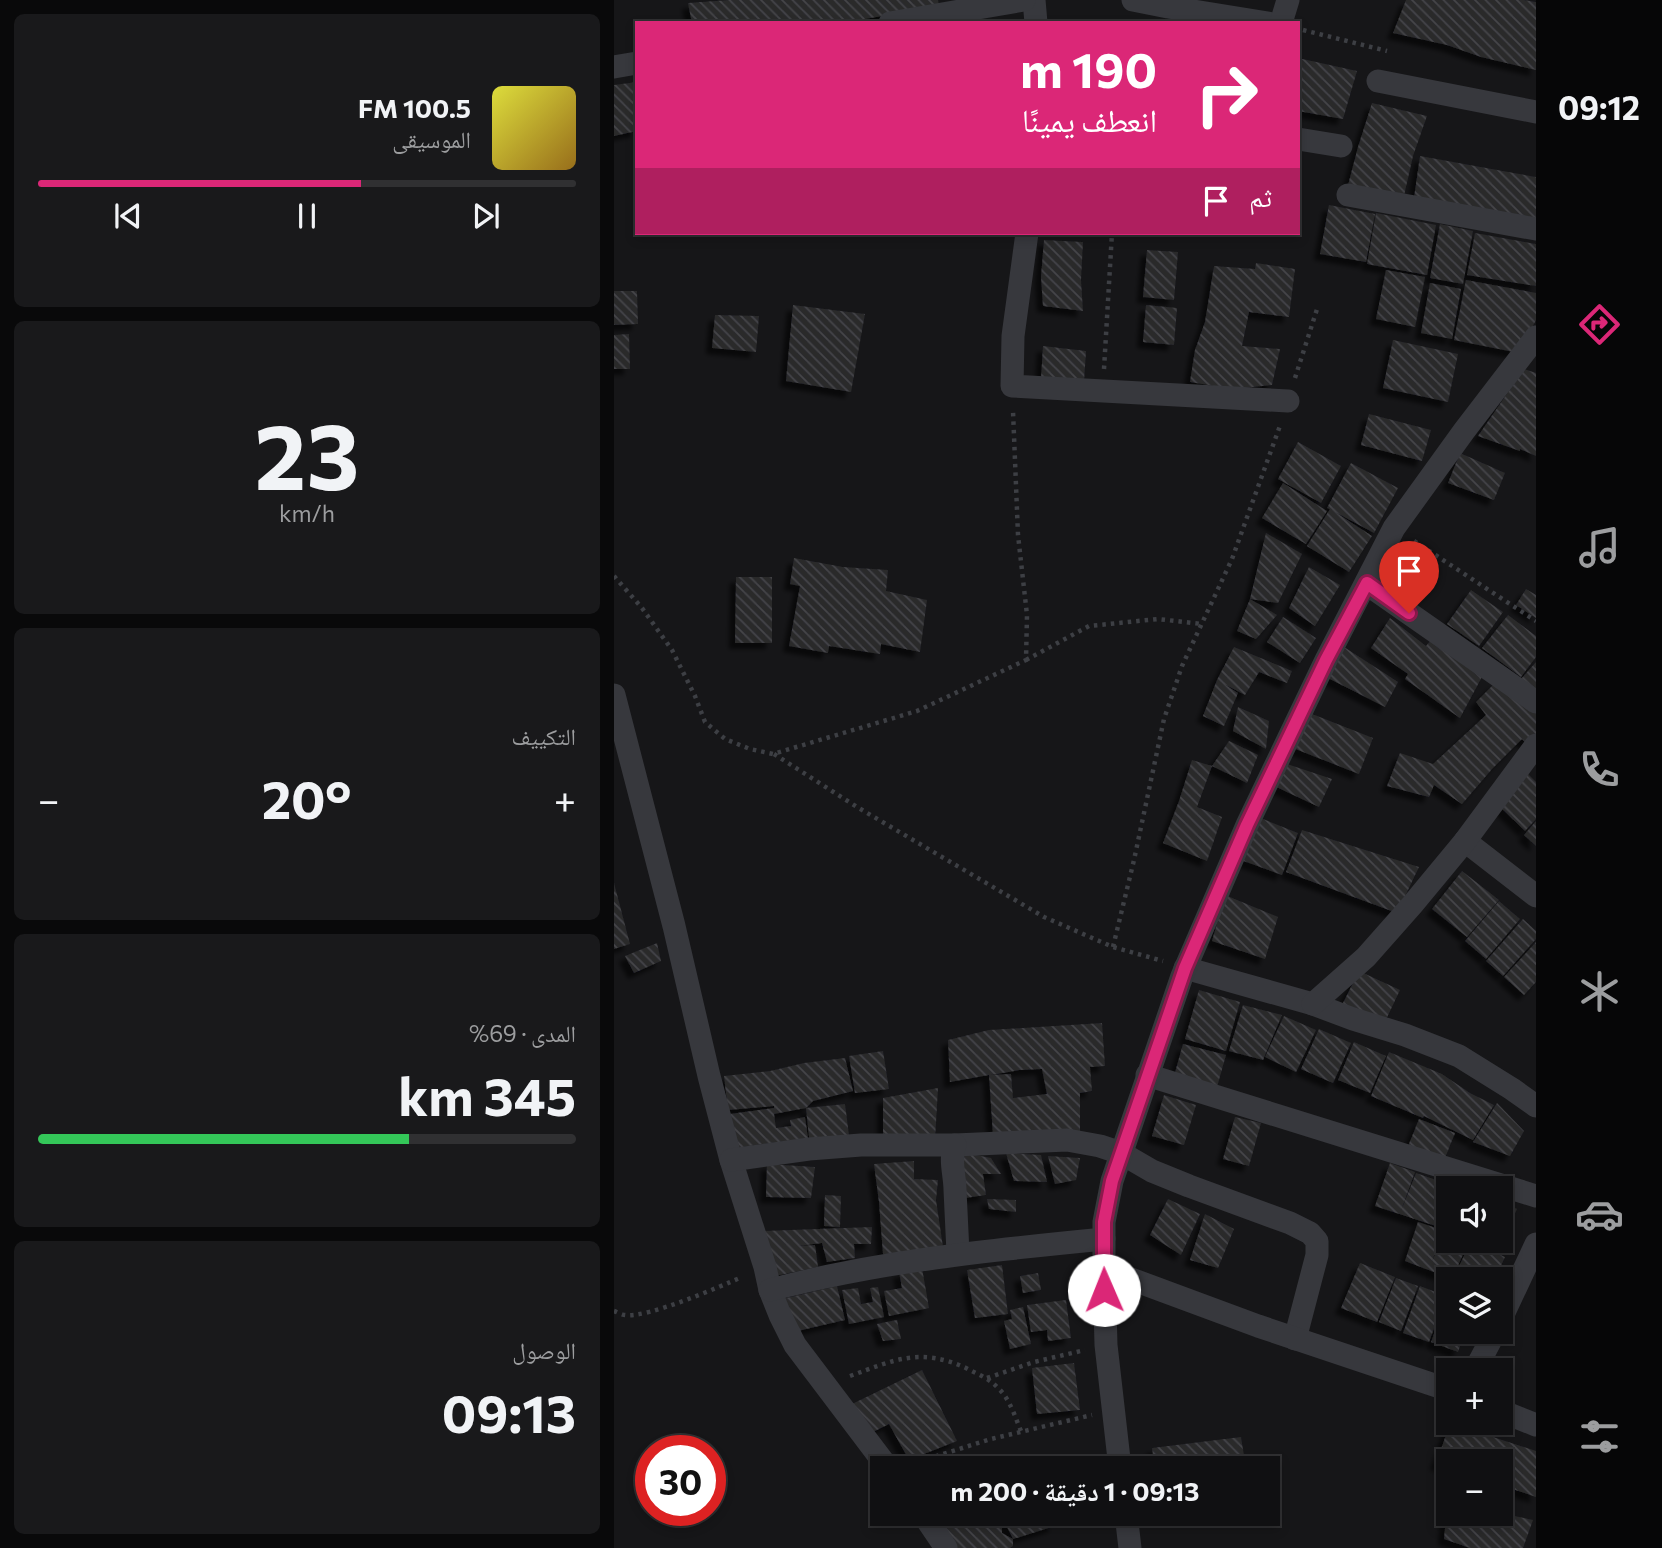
<!DOCTYPE html>
<html lang="ar">
<meta charset="utf-8">
<style>
:root{--surface:#101012;--page:#19191b;--text:#f1f3f6;--muted:#9c9d9f;--line:#303032;--accent:#db2777}
body{margin:0;font-family:Commissioner,"Noto Naskh Arabic",sans-serif;background:var(--page);color:var(--text);direction:rtl;height:100vh;display:flex;flex-direction:column;font-size:26px;white-space:nowrap}
*{box-sizing:border-box;margin:0}
p{font-size:23px;color:var(--muted)}
.icon{flex:none;width:38px;height:38px;fill:none;stroke:currentColor;stroke-width:2;stroke-linecap:round;stroke-linejoin:round}
.map{position:relative;flex:1;overflow:hidden;direction:ltr}
.details{display:flex;flex-direction:column;gap:14px;padding:14px;background:#09090a;width:614px}
.details>*{flex:none}
.banner{position:absolute;left:21px;top:21px;width:665px;height:214px;border-radius:0px;box-shadow:0 4px 10px #0003,0 0 0 2px var(--line);direction:rtl;background:#db2777;color:#fff;overflow:hidden}
.controls{position:absolute;left:822px;top:1176px;display:grid;gap:14px}
.controls a{display:grid;place-items:center;width:77px;height:77px;border-radius:0px;background:var(--surface);box-shadow:0 4px 10px #0003,0 0 0 2px var(--line);font-size:35px}
.speed{position:absolute;left:21px;top:1435px;display:flex;gap:14px;font-size:35px;font-weight:700;text-align:center}
.speed>*{display:grid;place-content:center;width:91px;height:91px;border-radius:50%;background:var(--surface);box-shadow:0 4px 10px #0003,0 0 0 2px var(--line);line-height:1}
.speed .limit{border:10px solid #d22;background:#fff;color:#111}
.pin{position:absolute;display:grid;place-items:center;width:60px;height:60px;color:#fff;margin:-72px -30px;border-radius:50% 50% 50% 0;rotate:-45deg;box-shadow:0 0 7px #0007}
.pin .icon{rotate:45deg}
.me{position:absolute;width:77px;margin:-38px;rotate:359deg;stroke-linejoin:round;filter:drop-shadow(0 0 5px #0008)}
.turn{display:flex;align-items:center;gap:24px;height:147px;padding:0 28px;font-size:32px}
.turn .icon{width:91px;height:91px;stroke-width:2.5}
.turn b{display:block;font-size:49px;line-height:60px}
.then{display:flex;align-items:center;height:66px;padding:0 28px;background:#0003;gap:14px;font-size:26px}
.big{font-size:52px;font-weight:700;line-height:1.1}
.details .tile{flex:1;display:flex;flex-direction:column;justify-content:center;gap:10px;min-width:0;padding:0 24px;border-radius:10px;background:var(--page)}
.details .dial{align-items:center;gap:0}
.dial b{font-size:91px;line-height:1}
.song{display:flex;align-items:center;gap:21px}
.cover{width:84px;height:84px;border-radius:10px;background:linear-gradient(135deg,hsl(60 70% 55%),hsl(40 70% 35%))}
.played{height:7px;border-radius:4px;background:linear-gradient(90deg,var(--accent) 60%,var(--line) 60%)}
.keys{display:flex;justify-content:space-around;direction:ltr}
.heat{display:flex;justify-content:space-between;align-items:center;font-size:38px;direction:ltr}
.charge{height:10px;border-radius:5px;background:linear-gradient(90deg,#34c759 69%,var(--line) 0)}
.trip{position:absolute;left:256px;top:1456px;width:410px;height:70px;border-radius:0px;background:var(--surface);box-shadow:0 4px 10px #0003,0 0 0 2px var(--line);font-weight:700;line-height:70px;text-align:center;direction:rtl}
main{display:flex;flex:1;min-height:0}
.menu{display:flex;flex-direction:column;width:126px;justify-content:space-around;align-items:center;background:#060607;color:var(--muted)}
.menu .icon{width:49px;height:49px}
.menu .on{color:var(--accent)}
.menu b{font-size:32px;color:var(--text)}
.map>svg:first-child{display:block}
</style>
<main>
<nav class="menu">
<b>09:12</b>
<svg class="icon on" aria-label="directions" viewBox="0 0 24 24"><path d="M12 3l9 9-9 9-9-9zM9 14v-3h6M13 9l2 2-2 2"/></svg>
<svg class="icon" aria-label="music" viewBox="0 0 24 24"><path d="M9 18V5l10-2v13"/><circle cx="6" cy="18" r="3"/><circle cx="16" cy="16" r="3"/></svg>
<svg class="icon" aria-label="phone" viewBox="0 0 24 24"><path d="M5 4h4l2 5-3 2q2 4 5 5l2-3 5 2v4C11 20 4 13 5 4z"/></svg>
<svg class="icon" aria-label="climate" viewBox="0 0 24 24"><path d="M12 3v18M4 7l16 10M4 17L20 7"/></svg>
<svg class="icon" aria-label="car" viewBox="0 0 24 24"><path d="M5 17H2v-5l4-1 3-4h7l3 4 3 1v5h-3M9 17h6M6 11h13"/><circle cx="7" cy="17" r="2"/><circle cx="17" cy="17" r="2"/></svg>
<svg class="icon" aria-label="filters" viewBox="0 0 24 24"><path d="M4 7h16M4 17h16"/><circle cx="9" cy="7" r="2"/><circle cx="15" cy="17" r="2"/></svg>
</nav>
<div class="map">
<svg width="922" height="1548" viewBox="0 0 922 1548">
<defs>
<pattern id="building-back-hatch" width="6" height="6" patternUnits="userSpaceOnUse" patternTransform="scale(1.75)"><rect width="6" height="6" fill="#29292c"/><path d="M-1 5l2 2M0 0l6 6M5-1l2 2" fill="none" stroke="#454548"/></pattern>
<filter id="shadow"><feDropShadow dx="-6" dy="6" stdDeviation="2" flood-color="#0009"/></filter>
</defs>
<rect width="100%" height="100%" fill="#161618"/>
<!-- building -->
<g fill="url(#building-back-hatch)" fill-rule="evenodd" filter="url(#shadow)">
<path d="M115,0H324L326,11L281,14L238,21V23H78L74,3Z"/>
<path d="M792,0H910L922,2V70L867,57L833,45L779,33Z"/>
<path d="M684,58L743,71L729,119L684,111Z"/>
<path d="M23,82V131L0,136V85Z"/>
<path d="M758,103L813,116L799,156L789,200L733,189L744,147Z"/>
<path d="M806,156L922,177V221L800,198Z"/>
<path d="M715,205L761,214L752,262L706,254Z"/>
<path d="M762,213L822,225L813,275L753,264Z"/>
<path d="M826,224L859,231L849,284L816,278Z"/>
<path d="M861,233L922,244V286L853,275Z"/>
<path d="M430,240L469,242L467,280L469,311L429,306L427,277Z"/>
<path d="M533,250L564,252L560,300L529,297Z"/>
<path d="M642,263L681,269L675,317L635,312L628,346L666,349L658,385L619,389L576,382L581,350L591,322L600,266L641,269Z"/>
<path d="M772,270L811,277L801,327L762,319Z"/>
<path d="M852,280L922,293V320L905,353L840,340Z"/>
<path d="M816,283L847,289L838,339L807,333Z"/>
<path d="M0,291H23L24,324L0,325Z"/>
<path d="M179,305L251,314L237,392L172,381Z"/>
<path d="M532,305L563,308L560,345L529,342Z"/>
<path d="M101,315L145,316L142,352L98,348Z"/>
<path d="M15,334L16,369H0V335Z"/>
<path d="M779,340L844,354L834,402L769,388Z"/>
<path d="M429,346L472,351L470,382L427,379Z"/>
<path d="M910,369L922,373V456L906,449V451L864,436Z"/>
<path d="M755,414L817,430L808,461L747,445Z"/>
<path d="M684,442L727,466L707,503L664,479Z"/>
<path d="M846,453L891,473L880,500L834,483Z"/>
<path d="M737,463L784,488L760,533L721,512L758,536L735,572L693,546L716,509L713,508Z"/>
<path d="M669,483L713,511L692,544L648,518Z"/>
<path d="M652,533L688,554L664,603L636,599Z"/>
<path d="M180,558L229,567L274,570L272,591L313,600L306,652L267,644L266,654L215,646L214,653L175,646L186,586L176,584Z"/>
<path d="M695,567L726,585L701,626L675,608Z"/>
<path d="M122,577H158V643H121Z"/>
<path d="M912,589L922,595V618L902,605Z"/>
<path d="M857,590L889,612L865,646L833,624Z"/>
<path d="M636,599L663,615L642,639L623,631Z"/>
<path d="M894,615L922,636V657L907,677L868,648Z"/>
<path d="M669,617L702,638L686,663L653,642Z"/>
<path d="M776,618L812,646L816,641L869,675L846,718L791,679L794,674L757,648Z"/>
<path d="M727,645L784,682L771,707L710,676Z"/>
<path d="M620,647L678,671L673,683L645,672L631,695L610,684L624,693L610,726L589,716L603,680Z"/>
<path d="M922,662V691L907,679Z"/>
<path d="M881,683L922,711V737L914,745L908,739L878,769L848,804L820,785L815,797L773,786L786,753L819,764L872,715L862,702Z"/>
<path d="M624,707L655,721L652,749L619,731Z"/>
<path d="M693,712L759,738L745,774L679,748Z"/>
<path d="M615,741L644,755L633,783L598,766Z"/>
<path d="M578,760L598,766L583,807L608,817L593,861L549,843L565,801Z"/>
<path d="M667,762L718,779L705,807L658,785Z"/>
<path d="M909,769L922,782V819L911,831L882,803Z"/>
<path d="M644,817L684,833L668,875L627,860Z"/>
<path d="M922,821V846L910,835Z"/>
<path d="M688,830L805,867L783,913L672,872Z"/>
<path d="M848,871L885,900L853,937L818,909Z"/>
<path d="M0,883L16,944L0,949Z"/>
<path d="M611,895L664,917L651,959L598,941Z"/>
<path d="M885,901L906,919L872,959L851,941Z"/>
<path d="M909,919L922,931V939L889,976L872,961Z"/>
<path d="M922,942V982L910,995L890,977Z"/>
<path d="M43,943L47,961L20,973L11,956Z"/>
<path d="M745,971L786,990L769,1026L725,1011Z"/>
<path d="M585,990L626,1002L612,1051L571,1039Z"/>
<path d="M629,1005L668,1015L649,1060L615,1051Z"/>
<path d="M670,1016L702,1030L682,1072L651,1057Z"/>
<path d="M488,1023L491,1066L476,1067L478,1091L466,1093V1133L379,1136L375,1075L336,1082L334,1040L375,1030ZM428,1069L433,1094L399,1098L397,1074L377,1075L406,1070Z"/>
<path d="M705,1029L737,1043L719,1083L687,1069Z"/>
<path d="M740,1042L772,1056L756,1093L724,1080Z"/>
<path d="M569,1044L612,1055L603,1087L560,1076Z"/>
<path d="M269,1051L275,1089L241,1093L235,1056Z"/>
<path d="M775,1052L828,1074L856,1093L880,1105L859,1140L810,1116L809,1118L757,1096Z"/>
<path d="M231,1058L239,1091L199,1101L192,1108L231,1104L236,1143L196,1147L192,1108L160,1114L162,1128L177,1126L176,1120L191,1117L194,1138L121,1148L116,1114L160,1108V1106L114,1110L110,1076L156,1071L190,1063Z"/>
<path d="M324,1088L321,1140H269V1098Z"/>
<path d="M550,1095L582,1105L570,1145L538,1136Z"/>
<path d="M883,1103L910,1131L896,1156L859,1142Z"/>
<path d="M621,1117L647,1123L635,1166L609,1159Z"/>
<path d="M805,1119L841,1133L829,1163L793,1149Z"/>
<path d="M342,1151L377,1158L387,1174H369L372,1195L344,1199Z"/>
<path d="M392,1153L427,1155L433,1182L400,1181Z"/>
<path d="M434,1156L466,1158L462,1180L441,1184Z"/>
<path d="M300,1161V1179L324,1180L322,1200L329,1247L298,1254H269L265,1202L260,1164Z"/>
<path d="M776,1163L801,1172L787,1211L802,1173L837,1185L835,1188L824,1221L835,1198V1241H855L838,1279L791,1261L804,1222L828,1230L818,1262L831,1229L761,1206Z"/>
<path d="M153,1164L201,1167L197,1198L152,1197Z"/>
<path d="M211,1195L227,1196L226,1227L210,1226Z"/>
<path d="M373,1199L402,1200V1212L375,1209Z"/>
<path d="M554,1199L586,1214L567,1255L536,1235Z"/>
<path d="M887,1202L903,1209L884,1250L865,1241H887Z"/>
<path d="M591,1214L620,1229L604,1268L576,1260Z"/>
<path d="M258,1227L257,1244H240L241,1258L213,1262L208,1243L184,1246L201,1245L204,1267L161,1276L149,1231Z"/>
<path d="M857,1241L891,1257L881,1279H839Z"/>
<path d="M746,1263L781,1277L763,1322L727,1308Z"/>
<path d="M388,1265L394,1314L361,1318L353,1270Z"/>
<path d="M308,1268L315,1308L275,1316L270,1291L288,1288L285,1272Z"/>
<path d="M424,1273L427,1290L409,1293L406,1276Z"/>
<path d="M782,1278L804,1286L787,1331L765,1322Z"/>
<path d="M223,1286L231,1320L175,1333L168,1299Z"/>
<path d="M806,1286L832,1296L815,1342L789,1333Z"/>
<path d="M264,1287L270,1317L235,1324L228,1290L244,1288L247,1304L259,1302L256,1288Z"/>
<path d="M452,1300L457,1338L434,1341L433,1330L417,1332L413,1305Z"/>
<path d="M832,1302L835,1303V1332H851L844,1352L817,1342Z"/>
<path d="M409,1307L417,1344L396,1349L390,1321L398,1319L396,1310Z"/>
<path d="M283,1320L287,1339L269,1341L263,1324Z"/>
<path d="M460,1363L466,1410L423,1414L418,1368Z"/>
<path d="M308,1370L343,1441L295,1460L275,1424L253,1435L238,1404Z"/>
<path d="M836,1423L922,1451V1497L887,1485V1461H835V1468L822,1464Z"/>
<path d="M627,1437L632,1468H541L538,1448Z"/>
<path d="M833,1508H835V1514L887,1513L919,1520L909,1548H856L830,1539Z"/>
<path d="M323,1514H402L407,1525L419,1520L405,1514H436L441,1526L399,1539L390,1521L388,1522V1533L399,1539V1546L396,1548H340L321,1515Z"/>
</g>
<g fill="none" stroke-linecap="round" stroke-linejoin="round">
<!-- path -->
<g stroke="#3d3f44" stroke-width="4.5" stroke-dasharray="3.5 5" stroke-linecap="butt">
<path d="M689,30L773,51"/>
<path d="M490,369L498,233"/>
<path d="M681,378L704,306"/>
<path d="M800,541L922,621"/>
<path d="M0,576L28,608L58,650L81,696L91,722L111,739L136,749L159,754L303,711L412,660L413,615L404,535L399,411"/>
<path d="M412,660L475,626L544,619L588,624"/>
<path d="M160,754L243,807L430,917L499,947L549,961"/>
<path d="M499,947L520,860L550,719L568,666L618,559L667,423"/>
<path d="M0,1311C3,1312 8,1315 11,1315C34,1318 105,1287 128,1277"/>
<path d="M236,1376C280,1360 306,1347 352,1368C363,1374 375,1378 384,1388C396,1399 401,1417 407,1431"/>
<path d="M373,1378L420,1362L471,1350"/>
<path d="M297,1464L377,1439L478,1415"/>
</g>
<!-- minor -->
<g stroke="#37383d" stroke-width="23">
<path d="M420,0L422,23"/>
<path d="M519,0L554,7L654,23"/>
<path d="M276,23L410,0"/>
<path d="M667,23L674,0"/>
<path d="M0,67L23,63"/>
<path d="M764,81L922,112"/>
<path d="M684,139L727,146"/>
<path d="M734,195L922,229"/>
<path d="M413,233L399,336L398,386L674,401"/>
<path d="M753,584L922,702"/>
<path d="M0,695L60,926L95,1076L117,1160L151,1267L156,1290L166,1315L181,1345L274,1468"/>
<path d="M851,841L922,896"/>
<path d="M571,968L699,1004L739,1019L791,1035L845,1056L898,1089L922,1106"/>
<path d="M699,1004L752,957L798,905L851,841L922,745"/>
<path d="M533,1075L922,1196"/>
<path d="M341,1145L453,1140L486,1146L507,1153L538,1171L575,1186L676,1223L696,1233L703,1241V1255L681,1339"/>
<path d="M117,1160L195,1149L247,1145H341C335,1159 341,1175 341,1190C342,1211 343,1232 344,1253"/>
<path d="M490,1269L644,1326L835,1390"/>
<path d="M156,1290C266,1261 377,1250 490,1239"/>
<path d="M887,1319L922,1244"/>
<path d="M861,1370L881,1332"/>
<path d="M887,1411L922,1425"/>
<path d="M506,1468L492,1345L490,1269V1222L498,1181L568,976L633,825L712,660L780,528L850,431L922,337"/>
<path d="M309,1514L332,1548"/>
<path d="M512,1514L516,1548"/>
</g>
</g>
<g fill="none" stroke-linecap="round" stroke-linejoin="round">
<defs>
<path id="route" d="M490,1290V1222L498,1181L571,968L633,825L712,660L753,583L795,613"/>
</defs>
<!-- route casing -->
<use href="#route" stroke="#8e194d" stroke-width="18"/>
<!-- route -->
<use href="#route" stroke="#db2777" stroke-width="12"/>
</g>
</svg>
<div class="controls">
<a><svg class="icon" aria-label="sound" viewBox="0 0 24 24"><path d="M4 9h4l5-4v14l-5-4H4zM17 9q2 3 0 6"/></svg></a>
<a><svg class="icon" aria-label="layers" viewBox="0 0 24 24"><path d="M12 4l9 5-9 5-9-5zM3 14l9 5 9-5"/></svg></a>
<a>+</a>
<a>−</a>
</div>
<div class="speed"><div class="limit">30</div></div>
<div class="pin" style="left:795px;top:613px;background:#d93025"><svg class="icon" aria-label="arrive" viewBox="0 0 24 24"><path d="M6 21V4h12l-3 4 3 4H6"/></svg></div>
<svg class="me" style="left:490px;top:1290px" viewBox="-20 -20 40 40"><circle r="19" fill="#fff"/><path d="M0-13L10 11 0 6-10 11z" fill="#db2777"/></svg>
<div class="trip">09:13 · 1 دقيقة · 200 m</div>
<div class="banner">
<div class="turn"><svg class="icon" aria-label="right" viewBox="0 0 24 24"><path d="M7 20v-9h11M14 6l5 5-5 5"/></svg><div><b>190 m</b>انعطف يمينًا</div></div>
<div class="then">ثم<svg class="icon" aria-label="arrive" viewBox="0 0 24 24"><path d="M6 21V4h12l-3 4 3 4H6"/></svg></div>
</div>
</div>
<section class="details">
<div class="tile">
<div class="song"><i class="cover"></i><div><b>100.5 FM</b><p>الموسيقى</p></div></div>
<div class="played"></div>
<div class="keys"><svg class="icon" aria-label="previous" viewBox="0 0 24 24"><path d="M18 5L8 12l10 7zM5 5v14"/></svg><svg class="icon" aria-label="pause" viewBox="0 0 24 24"><path d="M8 5v14M16 5v14"/></svg><svg class="icon" aria-label="next" viewBox="0 0 24 24"><path d="M6 5l10 7-10 7zM19 5v14"/></svg></div>
</div>
<div class="tile dial"><b>23</b><p>km/h</p></div>
<div class="tile"><p>التكييف</p>
<div class="heat"><a>−</a><b class="big">20°</b><a>+</a></div>
</div>
<div class="tile"><p>المدى · 69%</p><b class="big">345 km</b><div class="charge"></div></div>
<div class="tile"><p>الوصول</p><b class="big">09:13</b></div>
</section>
</main>
